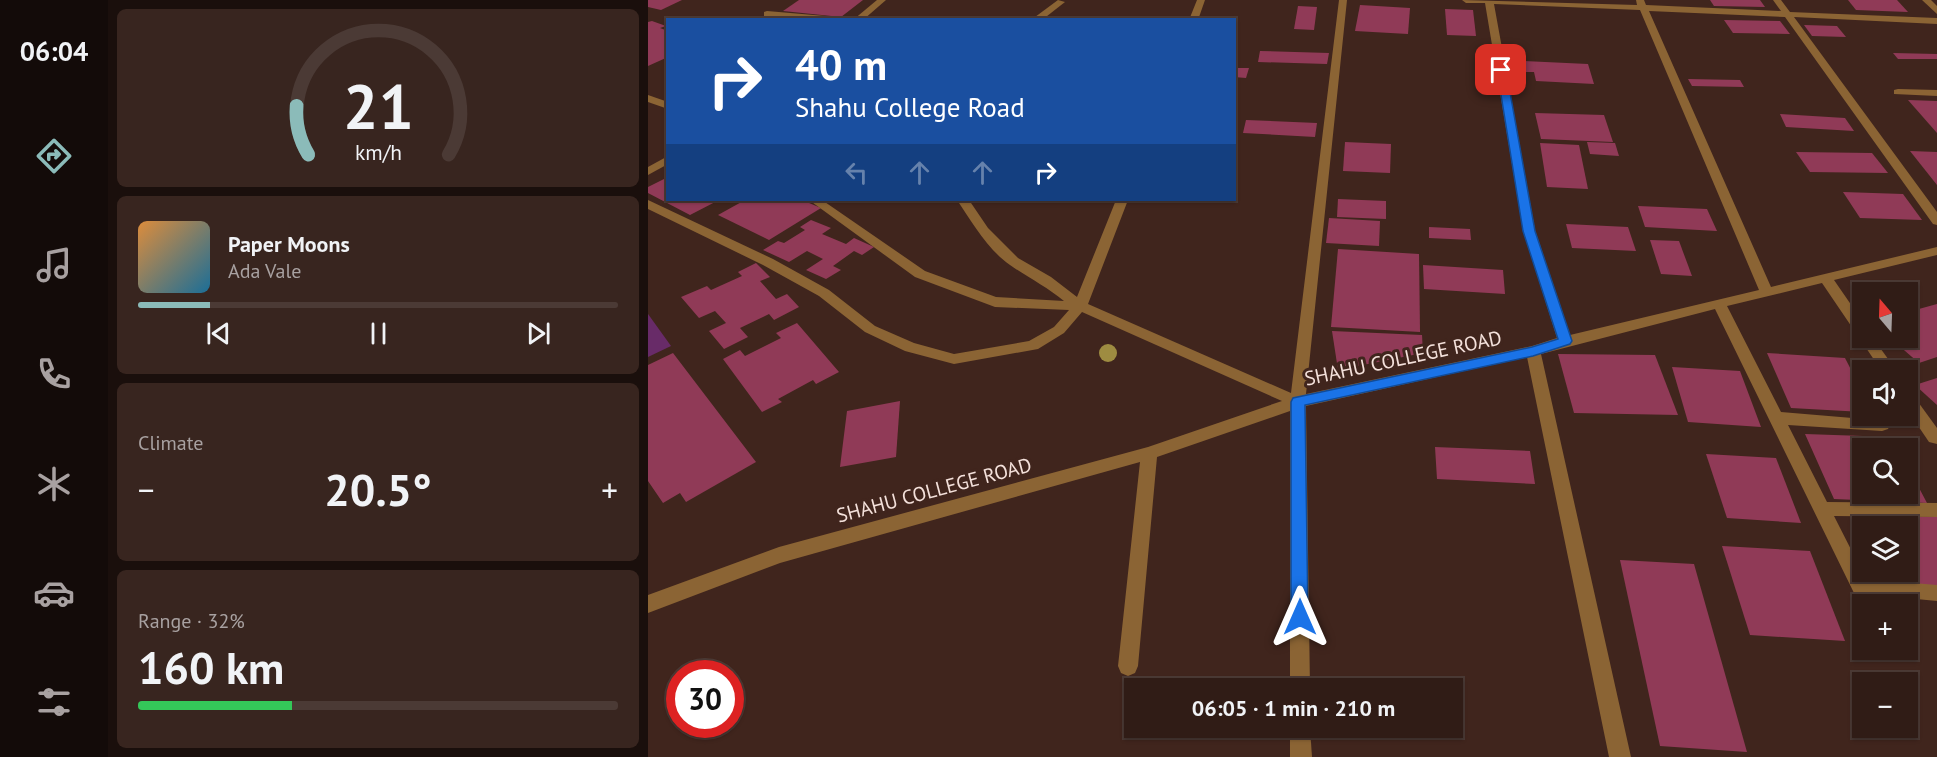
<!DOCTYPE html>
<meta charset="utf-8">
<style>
:root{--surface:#301c16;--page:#38251f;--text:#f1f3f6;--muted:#a8a1a1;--line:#4b3a35;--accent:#8bbbb9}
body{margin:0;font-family:"PT Sans",sans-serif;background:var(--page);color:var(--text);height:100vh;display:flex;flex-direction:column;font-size:22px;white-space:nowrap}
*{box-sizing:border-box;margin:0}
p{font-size:20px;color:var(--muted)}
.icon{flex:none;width:33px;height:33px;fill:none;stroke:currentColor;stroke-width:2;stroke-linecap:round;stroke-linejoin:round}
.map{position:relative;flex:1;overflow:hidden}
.drawer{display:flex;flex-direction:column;gap:9px;padding:9px;background:#1a0f0c;width:540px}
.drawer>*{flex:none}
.top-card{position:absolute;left:18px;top:18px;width:570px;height:183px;border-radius:0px;box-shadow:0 2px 4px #0004,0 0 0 2px var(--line);background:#1a4fa0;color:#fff;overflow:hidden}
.needle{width:39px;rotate:341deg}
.controls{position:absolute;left:1204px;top:282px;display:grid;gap:12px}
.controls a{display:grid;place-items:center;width:66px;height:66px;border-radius:0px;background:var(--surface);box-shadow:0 2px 4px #0004,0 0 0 2px var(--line);font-size:30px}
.speed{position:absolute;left:18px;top:660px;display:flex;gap:12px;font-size:30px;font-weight:700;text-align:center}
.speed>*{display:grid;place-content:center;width:78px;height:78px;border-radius:50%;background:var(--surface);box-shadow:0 2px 4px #0004,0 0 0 2px var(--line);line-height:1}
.speed .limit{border:9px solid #d22;background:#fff;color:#111}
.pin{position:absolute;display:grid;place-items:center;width:51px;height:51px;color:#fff;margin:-26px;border-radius:12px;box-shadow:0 3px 9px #0006}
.me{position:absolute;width:66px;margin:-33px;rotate:0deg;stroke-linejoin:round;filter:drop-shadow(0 0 4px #0008)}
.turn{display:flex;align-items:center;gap:21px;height:126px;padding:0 30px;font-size:27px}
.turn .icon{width:78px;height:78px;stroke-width:2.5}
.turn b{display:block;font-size:42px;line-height:51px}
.lanes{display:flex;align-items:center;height:57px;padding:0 30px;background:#0003;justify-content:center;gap:30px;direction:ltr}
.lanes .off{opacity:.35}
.big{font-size:45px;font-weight:800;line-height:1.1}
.drawer .widget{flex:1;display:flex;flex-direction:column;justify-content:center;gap:9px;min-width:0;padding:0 21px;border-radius:9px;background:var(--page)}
.drawer .dial{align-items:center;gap:0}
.dial svg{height:156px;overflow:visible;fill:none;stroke:var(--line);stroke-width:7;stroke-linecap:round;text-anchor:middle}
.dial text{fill:var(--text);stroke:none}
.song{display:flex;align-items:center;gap:18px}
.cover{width:72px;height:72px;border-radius:9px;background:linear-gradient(135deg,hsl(30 70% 55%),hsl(200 70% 35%))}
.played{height:6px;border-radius:3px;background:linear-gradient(90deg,var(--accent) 15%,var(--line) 15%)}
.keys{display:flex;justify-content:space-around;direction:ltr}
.heat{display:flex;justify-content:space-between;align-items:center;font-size:33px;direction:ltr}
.charge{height:9px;border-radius:4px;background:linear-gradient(90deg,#34c759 32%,var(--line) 0)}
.trip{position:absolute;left:476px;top:678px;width:339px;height:60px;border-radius:0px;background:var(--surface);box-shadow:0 2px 4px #0004,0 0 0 2px var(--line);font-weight:800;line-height:60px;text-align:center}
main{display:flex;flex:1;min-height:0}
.menu{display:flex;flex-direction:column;width:108px;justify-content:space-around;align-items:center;background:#130b09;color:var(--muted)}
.menu .icon{width:42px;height:42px}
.menu .current{color:var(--accent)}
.menu b{font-size:27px;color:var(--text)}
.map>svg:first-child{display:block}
</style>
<main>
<nav class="menu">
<b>06:04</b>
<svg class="icon current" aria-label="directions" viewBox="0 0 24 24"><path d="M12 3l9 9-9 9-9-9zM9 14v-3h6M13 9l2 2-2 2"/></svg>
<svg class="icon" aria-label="music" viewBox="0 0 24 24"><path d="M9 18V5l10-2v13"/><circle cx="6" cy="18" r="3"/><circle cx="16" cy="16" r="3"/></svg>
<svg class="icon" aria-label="phone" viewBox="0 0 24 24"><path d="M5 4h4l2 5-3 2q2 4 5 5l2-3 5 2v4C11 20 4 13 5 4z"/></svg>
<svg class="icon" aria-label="climate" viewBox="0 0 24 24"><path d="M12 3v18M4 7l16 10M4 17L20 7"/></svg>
<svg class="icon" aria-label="car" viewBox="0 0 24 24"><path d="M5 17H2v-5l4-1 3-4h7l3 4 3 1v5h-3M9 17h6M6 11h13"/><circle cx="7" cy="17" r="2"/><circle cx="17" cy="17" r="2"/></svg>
<svg class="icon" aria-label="filters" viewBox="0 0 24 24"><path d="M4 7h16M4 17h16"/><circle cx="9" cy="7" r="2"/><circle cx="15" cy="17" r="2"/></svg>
</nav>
<section class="drawer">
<div class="widget dial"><svg viewBox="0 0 100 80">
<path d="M14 69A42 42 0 1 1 86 69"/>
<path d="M14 69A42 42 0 0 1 8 44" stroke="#8bbbb9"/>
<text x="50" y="56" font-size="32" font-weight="700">21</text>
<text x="50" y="72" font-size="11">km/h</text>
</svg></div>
<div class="widget">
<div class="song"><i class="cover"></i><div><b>Paper Moons</b><p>Ada Vale</p></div></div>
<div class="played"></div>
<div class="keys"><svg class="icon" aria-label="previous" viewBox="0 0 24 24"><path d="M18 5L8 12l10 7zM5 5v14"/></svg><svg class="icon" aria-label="pause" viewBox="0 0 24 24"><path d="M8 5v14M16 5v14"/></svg><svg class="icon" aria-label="next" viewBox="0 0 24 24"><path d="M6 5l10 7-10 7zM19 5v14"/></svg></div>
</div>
<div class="widget"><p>Climate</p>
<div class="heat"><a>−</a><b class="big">20.5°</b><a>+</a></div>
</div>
<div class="widget"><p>Range · 32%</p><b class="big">160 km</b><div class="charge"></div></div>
</section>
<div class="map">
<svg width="1289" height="757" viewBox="0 0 1289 757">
<rect width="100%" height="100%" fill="#40251d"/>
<!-- water -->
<path fill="#682b68" d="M0,314L23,346L0,357Z"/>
<!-- building -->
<g fill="#903a57">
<path d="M0,0H34L13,10L0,7Z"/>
<path d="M151,0H215L193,17L135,11Z"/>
<path d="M1062,0H1112L1117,7L1066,6Z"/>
<path d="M1200,0H1249L1260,12L1208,10Z"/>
<path d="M712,5L762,8L760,34L707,31Z"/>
<path d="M650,6L669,7L666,30L646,29Z"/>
<path d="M797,9L825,10L828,36L799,35Z"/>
<path d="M1076,20L1132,21L1142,34L1085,33Z"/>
<path d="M4,21L18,26L12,28L20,31V57L0,66V22Z"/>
<path d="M1156,25L1189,26L1198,37L1164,36Z"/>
<path d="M612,51L681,53L679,64L610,62Z"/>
<path d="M1245,53L1289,54V59H1250Z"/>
<path d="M875,61L940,64L946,84L888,81L886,72H876Z"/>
<path d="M586,68H601L598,78L586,77Z"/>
<path d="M1040,79L1092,80L1096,87L1044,86Z"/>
<path d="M1260,100L1289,101V133Z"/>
<path d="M887,113L956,115L965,142L893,139Z"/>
<path d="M1132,114L1197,118L1206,131L1138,127Z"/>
<path d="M598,120L669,123L667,137L595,133Z"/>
<path d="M697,142L743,144L742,173L695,171Z"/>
<path d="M939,142L967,143L971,156L942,154Z"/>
<path d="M892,143L931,145L940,189L899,187Z"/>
<path d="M1262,151L1289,152V185Z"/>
<path d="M1148,152L1224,153L1240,173L1162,172Z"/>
<path d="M20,177V200H71L42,215L0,193V187Z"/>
<path d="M1195,192L1255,194L1274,220L1212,218Z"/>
<path d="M690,199L738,201V219L689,217Z"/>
<path d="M97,200H154L173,208L121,240L70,215Z"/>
<path d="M990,206L1059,209L1069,231L997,227Z"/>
<path d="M681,218L732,221L731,246L678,243Z"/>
<path d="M163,220L183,228L174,234L198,244L206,238L226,247L214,255L206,251L185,266L193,270L178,279L158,270L175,259L159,251L141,262L115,250L130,241L136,243L157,230L152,227Z"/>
<path d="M918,224L980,227L988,251L924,248Z"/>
<path d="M781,227L822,229L823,240L781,238Z"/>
<path d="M1002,240L1031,241L1044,276L1013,274Z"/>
<path d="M690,249L771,254L772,332L683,327Z"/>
<path d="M108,263L122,277L112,281L128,299L139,294L151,307L126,320L121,314L92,328L100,337L76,349L61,331L78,323L67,311L51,318L33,297L59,286L63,290L94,276L90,272Z"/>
<path d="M775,265L855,270L857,294L776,289Z"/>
<path d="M1289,304V357L1271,363L1242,338H1260V312Z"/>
<path d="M149,323L191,372L168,384L165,380L130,399L134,402L114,412L75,359L92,350L97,356L133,338L128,333Z"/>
<path d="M684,331L774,335L775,353L690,370Z"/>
<path d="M25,353L108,462L38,502L32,493L15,503L0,481V365Z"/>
<path d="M1119,353L1197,358L1215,393V412L1143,408Z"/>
<path d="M910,354L1007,355L1030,415L926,413Z"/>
<path d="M1024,367L1092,371L1113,427L1040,422Z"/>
<path d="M1289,378V405L1267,385Z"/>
<path d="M252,401L248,457L192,467L199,411Z"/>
<path d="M1157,434L1244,437L1250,448H1215V494H1260V467L1279,503L1186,499Z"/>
<path d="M787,447L882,451L887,484L789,479Z"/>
<path d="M1058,454L1128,458L1153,523L1079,518Z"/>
<path d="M1210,515L1289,517V587L1244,585L1237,572H1260V526H1216Z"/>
<path d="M1074,546L1162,551L1197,641L1102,635Z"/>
<path d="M972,560L1046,564L1099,752L1012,746Z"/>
</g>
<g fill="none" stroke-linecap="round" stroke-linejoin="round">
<!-- minor -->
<g fill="#8b6434" fill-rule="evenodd">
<path d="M229,0H238L215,20H205Z"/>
<path d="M410,0L417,2L394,20H383Z"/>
<path d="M549,0H557L550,20H541Z"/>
<path d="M691,0H699L658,394L884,346L909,338L875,230L837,3H818L814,0L989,5L988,0H996L998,5L1133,11L1125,0H1133L1142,12L1289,18V24L1146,17L1289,212V225L1285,224L1137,17L1001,11L1123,287L1289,247V255L1186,280L1215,322V338H1225L1248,370H1233L1174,283L1079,306L1133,412L1240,421L1242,425L1240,429L1234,431L1140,425L1179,502L1289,503V517L1186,516L1218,579L1289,585V601L1206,593L1067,309L893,354L983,757H961L879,357L658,406L662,688H642V411L509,457L490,666L487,673L480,676L473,673L470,666L492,462L132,563L0,613V595L131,547L500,447L634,401L434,312L416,333L390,349L306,364L257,351L217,332L171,296L115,265L0,209V200L125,259L181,290L227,326L266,343L306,354L381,341L406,327L421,310L347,307L267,277L161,200H174L277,271L348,297L416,301C399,287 379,277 362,265C339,249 324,222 309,200H321L340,228L370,258L403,277L429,297L468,200H480L440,304L643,393ZM846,4L992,10L1111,290L922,335L887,230Z"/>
<path d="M1274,0H1283L1289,6V14Z"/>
<path d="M119,11L189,17L193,20H152L116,16V12Z"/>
<path d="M1250,89L1289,90V96L1246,94V90Z"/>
<path d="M0,95L20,102V109L0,102Z"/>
<path d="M20,156V164L0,175V167Z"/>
<path d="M1260,393L1265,395L1289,428V444L1281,442L1260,411Z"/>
<path d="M642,728H662L664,757H642Z"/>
</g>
</g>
<!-- trees -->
<circle fill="#9e8c41" cx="460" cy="353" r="9"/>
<!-- route -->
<path fill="#1a73e8" stroke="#114b97" stroke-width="1.5" d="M853,67L858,70L887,231L924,341L922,344L885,356L657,405L660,617L658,622L652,625L646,622L643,617V402L645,398L884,347L910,339L875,231L849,70Z"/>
<g text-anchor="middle" stroke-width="6" stroke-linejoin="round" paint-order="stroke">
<!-- street labels -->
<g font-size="20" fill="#f4e1db" stroke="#40251d">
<text transform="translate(755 358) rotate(-12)" y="7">SHAHU COLLEGE ROAD</text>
<text transform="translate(286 490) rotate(-15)" y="7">SHAHU COLLEGE ROAD</text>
</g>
</g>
</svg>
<div class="controls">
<a><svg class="needle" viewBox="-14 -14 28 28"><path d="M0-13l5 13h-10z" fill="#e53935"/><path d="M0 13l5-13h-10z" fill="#a8a1a1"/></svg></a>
<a><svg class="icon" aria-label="sound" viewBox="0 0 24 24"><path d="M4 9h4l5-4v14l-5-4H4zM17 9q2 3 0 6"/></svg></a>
<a><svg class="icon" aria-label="search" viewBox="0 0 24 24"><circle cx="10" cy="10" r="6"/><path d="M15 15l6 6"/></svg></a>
<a><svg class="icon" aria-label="layers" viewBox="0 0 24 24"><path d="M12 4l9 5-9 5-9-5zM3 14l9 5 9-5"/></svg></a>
<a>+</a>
<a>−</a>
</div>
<div class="speed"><div class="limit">30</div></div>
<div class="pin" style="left:853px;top:70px;background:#d93025"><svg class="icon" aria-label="arrive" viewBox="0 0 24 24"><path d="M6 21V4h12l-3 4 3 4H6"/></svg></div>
<svg class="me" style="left:652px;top:617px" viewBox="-20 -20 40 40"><path d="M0-17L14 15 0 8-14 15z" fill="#1a73e8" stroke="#fff" stroke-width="4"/></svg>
<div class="trip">06:05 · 1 min · 210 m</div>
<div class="top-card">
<div class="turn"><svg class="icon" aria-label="right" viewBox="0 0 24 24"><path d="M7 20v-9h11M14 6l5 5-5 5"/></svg><div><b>40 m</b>Shahu College Road</div></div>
<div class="lanes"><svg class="icon off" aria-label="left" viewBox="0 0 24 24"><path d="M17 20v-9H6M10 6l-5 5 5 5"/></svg><svg class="icon off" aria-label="ahead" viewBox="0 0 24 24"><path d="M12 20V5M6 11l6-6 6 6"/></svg><svg class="icon off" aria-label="ahead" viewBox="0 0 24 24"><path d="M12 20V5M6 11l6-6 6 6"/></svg><svg class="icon" aria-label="right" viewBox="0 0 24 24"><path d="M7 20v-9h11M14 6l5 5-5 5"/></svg></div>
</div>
</div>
</main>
